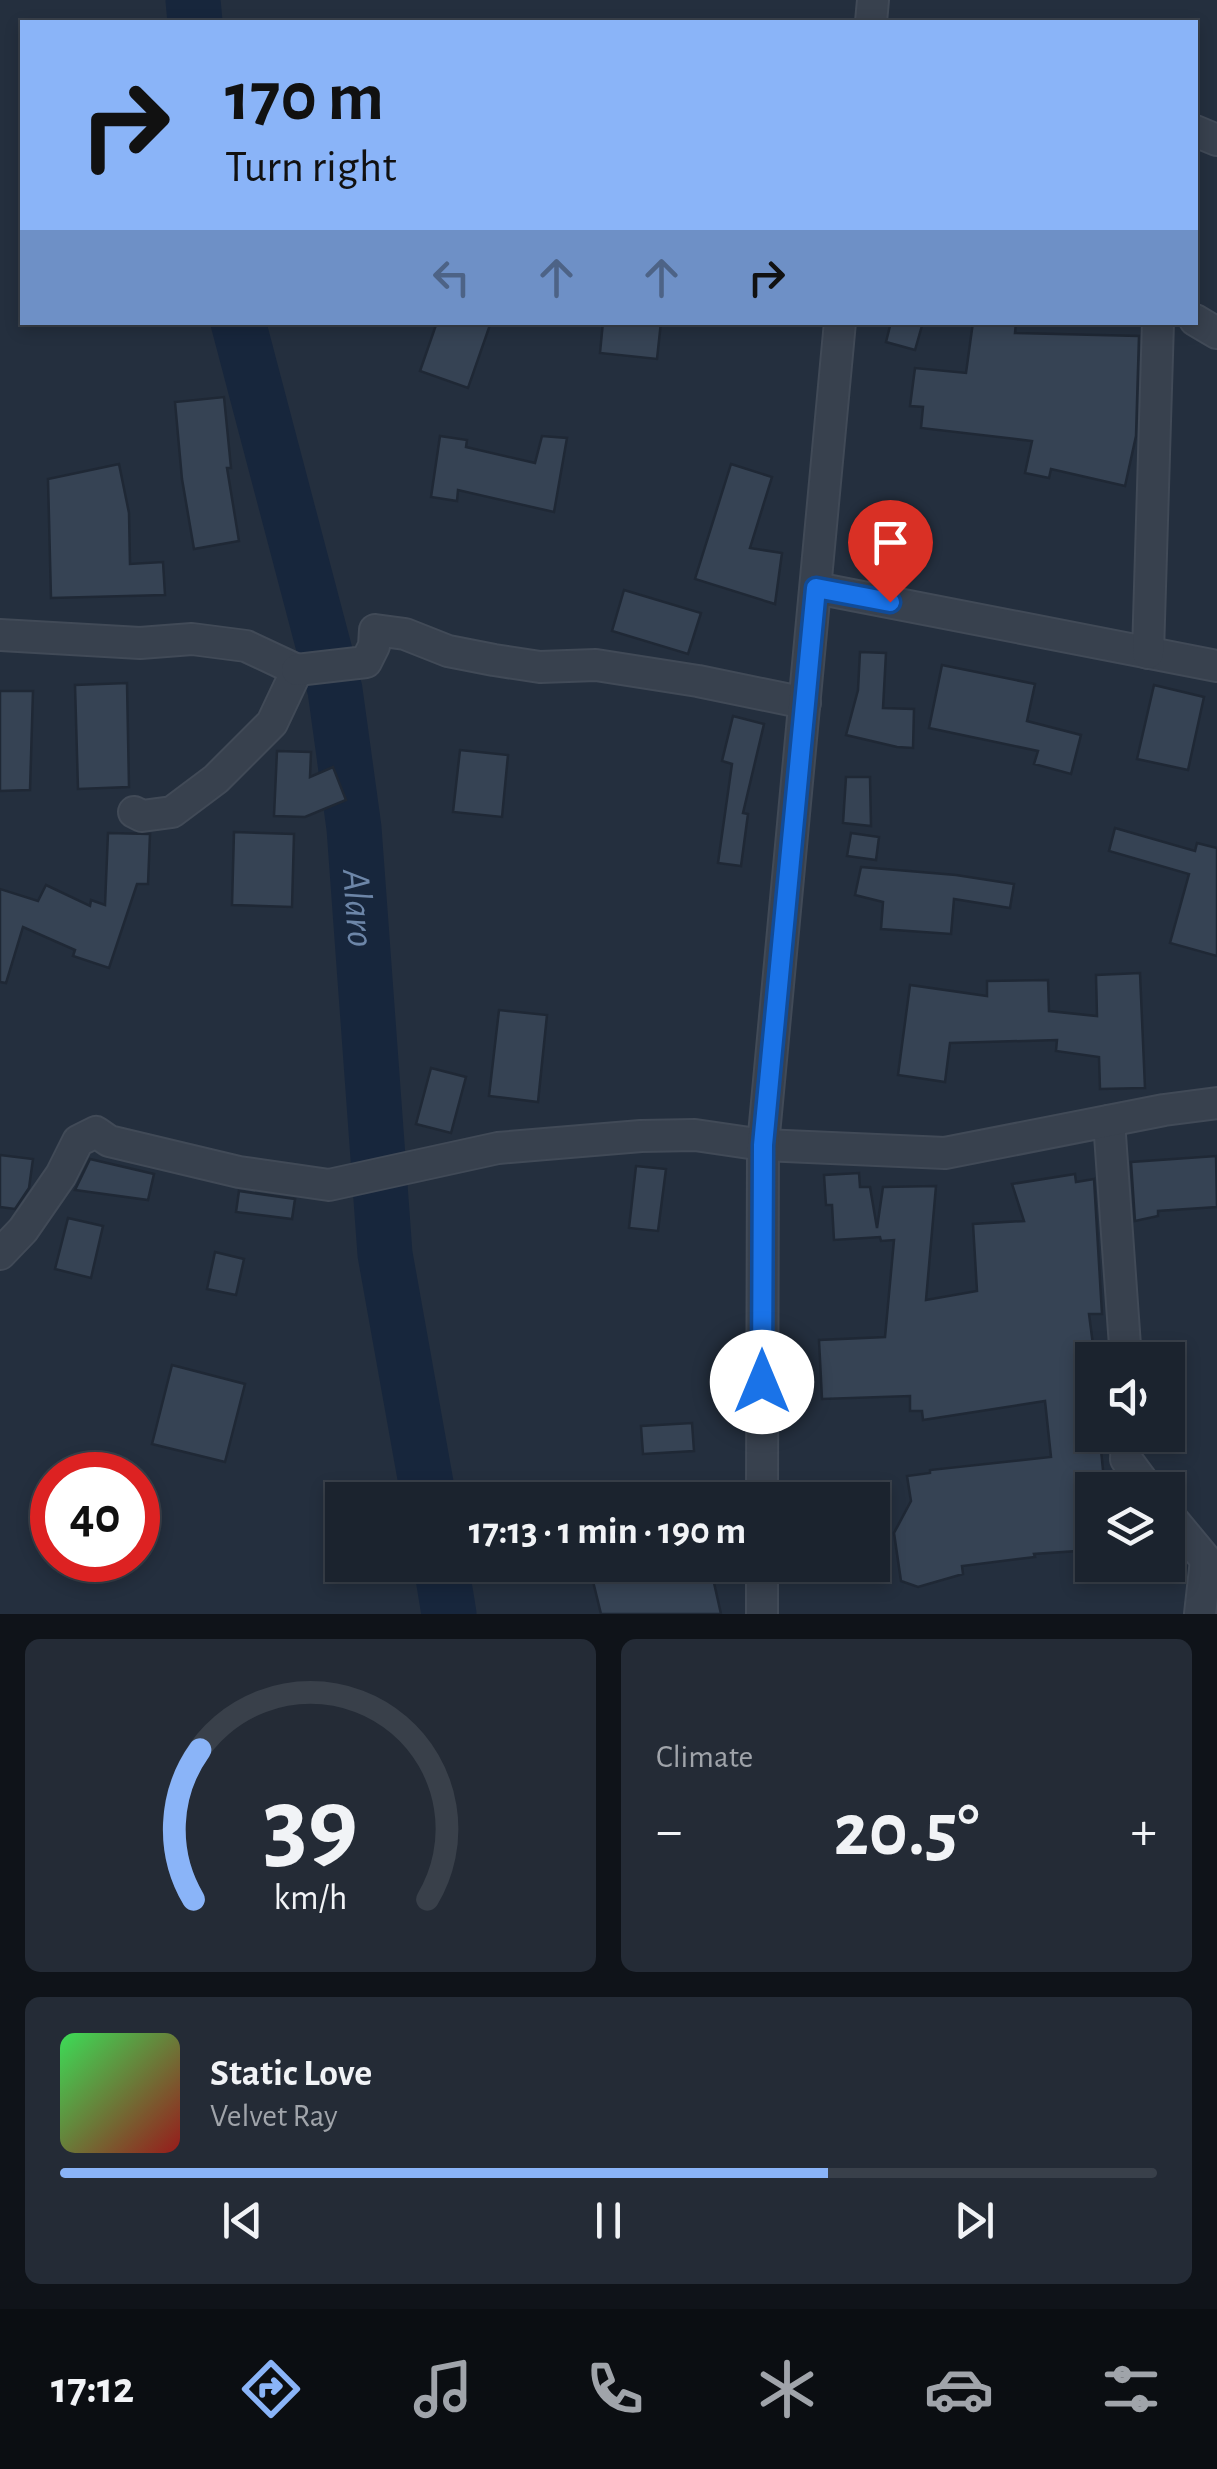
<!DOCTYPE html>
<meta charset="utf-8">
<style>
:root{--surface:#1b232e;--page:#242b36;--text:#f1f3f6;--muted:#a0a4aa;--line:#39404a;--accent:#8ab4f8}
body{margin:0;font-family:"Alegreya Sans",sans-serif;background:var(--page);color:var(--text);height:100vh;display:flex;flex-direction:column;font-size:38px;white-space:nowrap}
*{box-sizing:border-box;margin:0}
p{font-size:32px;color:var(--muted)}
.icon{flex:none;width:55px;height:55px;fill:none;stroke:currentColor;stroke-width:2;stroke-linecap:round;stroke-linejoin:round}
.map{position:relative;height:1614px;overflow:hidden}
.drawer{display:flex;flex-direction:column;gap:25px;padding:25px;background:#0f1319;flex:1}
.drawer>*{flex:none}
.banner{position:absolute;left:20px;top:20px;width:1178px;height:305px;border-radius:0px;box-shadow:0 5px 15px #0003,0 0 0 2px var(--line);background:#8ab4f8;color:#111;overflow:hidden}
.controls{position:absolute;left:1075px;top:1342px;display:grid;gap:20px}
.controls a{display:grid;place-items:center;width:110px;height:110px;border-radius:0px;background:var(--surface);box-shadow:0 5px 15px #0003,0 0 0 2px var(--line);font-size:50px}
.speed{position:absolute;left:30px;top:1452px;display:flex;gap:20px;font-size:50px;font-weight:700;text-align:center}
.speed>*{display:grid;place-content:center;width:130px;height:130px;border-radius:50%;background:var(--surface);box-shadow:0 5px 15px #0003,0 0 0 2px var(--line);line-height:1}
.speed .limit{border:15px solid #d22;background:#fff;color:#111}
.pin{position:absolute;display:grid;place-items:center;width:85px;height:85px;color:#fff;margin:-102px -42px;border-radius:50% 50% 50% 0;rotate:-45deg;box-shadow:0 0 10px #0007}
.pin .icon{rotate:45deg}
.me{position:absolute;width:110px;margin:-55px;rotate:0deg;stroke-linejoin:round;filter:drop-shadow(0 0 8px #0008)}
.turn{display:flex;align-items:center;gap:35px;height:210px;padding:0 40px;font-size:45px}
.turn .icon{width:130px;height:130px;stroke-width:2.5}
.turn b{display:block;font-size:70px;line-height:85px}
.lanes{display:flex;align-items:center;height:95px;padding:0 40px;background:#0003;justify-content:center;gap:50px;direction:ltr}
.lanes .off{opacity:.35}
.big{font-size:75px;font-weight:700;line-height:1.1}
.drawer .card{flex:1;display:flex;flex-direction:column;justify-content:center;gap:15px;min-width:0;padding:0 35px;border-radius:15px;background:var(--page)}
.drawer .dial{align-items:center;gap:0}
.dial svg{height:260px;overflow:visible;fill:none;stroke:var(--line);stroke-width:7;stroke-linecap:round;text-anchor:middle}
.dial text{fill:var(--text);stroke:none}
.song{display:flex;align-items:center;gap:30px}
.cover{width:120px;height:120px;border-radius:15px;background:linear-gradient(135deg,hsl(130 70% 55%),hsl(0 70% 35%))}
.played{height:10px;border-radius:5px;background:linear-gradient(90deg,var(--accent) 70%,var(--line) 70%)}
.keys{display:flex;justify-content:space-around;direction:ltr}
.heat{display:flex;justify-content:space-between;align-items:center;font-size:55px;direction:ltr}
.drawer .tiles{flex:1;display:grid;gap:25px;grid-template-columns:1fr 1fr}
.card:last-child{grid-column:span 2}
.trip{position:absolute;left:325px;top:1482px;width:565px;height:100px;border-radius:0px;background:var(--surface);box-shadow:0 5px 15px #0003,0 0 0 2px var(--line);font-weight:700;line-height:100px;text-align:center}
.tabs{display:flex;height:160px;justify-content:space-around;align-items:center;background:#0b0e12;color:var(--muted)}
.tabs .icon{width:70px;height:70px}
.tabs .active{color:var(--accent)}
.tabs b{font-size:45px;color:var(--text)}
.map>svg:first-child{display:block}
</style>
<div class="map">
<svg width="1217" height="1614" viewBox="0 0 1217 1614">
<rect width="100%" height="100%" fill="#242f3e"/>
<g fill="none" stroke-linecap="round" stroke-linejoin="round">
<!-- river -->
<g stroke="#17263c" stroke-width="55">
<path d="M193,0L195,22"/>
<path id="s1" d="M238,322L335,690L354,828L385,1254L429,1500"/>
<path d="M441,1565L449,1614"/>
</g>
</g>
<!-- building -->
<g fill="#364354" stroke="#1f2835" stroke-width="2.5">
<path d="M437,322H491L468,388L420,371Z"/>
<path d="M603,322H661L657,359L600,353Z"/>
<path d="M891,322H923L915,350L886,342Z"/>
<path d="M973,322H1016L1015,333L1139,336L1136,436L1125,486L1051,469L1049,478L1025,473L1032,441L921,428L923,407L910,406L915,368L966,373Z"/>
<path d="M224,397L231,468H227L239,541L194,549L182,479L175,402Z"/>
<path d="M440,436L467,440L466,447L535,463L542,436L567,438L554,512L458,490L457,501L431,497Z"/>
<path d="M119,464L129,513L130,564L163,562L165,595L51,598L48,479Z"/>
<path d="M731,464L772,477L750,548L782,553L775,604L695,579Z"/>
<path d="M624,590L701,613L688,654L612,631Z"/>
<path d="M860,652L886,653L883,708L914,709L913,748L897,747L846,735L858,690Z"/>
<path d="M942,665L1035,684L1027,721L1081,735L1071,774L1034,764L1038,751L929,728Z"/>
<path d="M127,683L129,787L78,789L75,685Z"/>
<path d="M1154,685L1204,697L1188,770L1137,759Z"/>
<path d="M0,691H33L30,790L0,791Z"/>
<path d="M733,716L764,724L743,813L748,814L741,866L718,863L732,764L722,761Z"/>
<path d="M460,750L508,755L502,817L453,812Z"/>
<path d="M277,751L311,752L310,777L333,767L346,800L305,817L274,816Z"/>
<path d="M846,777H870L871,826L843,823Z"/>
<path d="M1115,828L1195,851L1197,843L1217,848V956L1170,943L1189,874L1109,851Z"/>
<path d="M234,832L294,834L292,907L232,905Z"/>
<path d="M108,833L150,834L148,884H137L109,968L73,956L75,950L23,927L6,983L0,982V889L38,901L46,885L90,906L91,900L105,905Z"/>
<path d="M851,833L879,837L876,860L847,856Z"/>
<path d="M861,867L956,875L1014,884L1010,908L954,899L951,934L881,929L883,902L855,895Z"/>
<path d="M1140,973L1145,1088L1100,1089L1099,1057L1056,1051L1057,1040L950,1043L945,1082L898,1075L910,985L987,996V981L1048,980L1049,1011L1097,1016L1096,975Z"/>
<path d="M499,1010L547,1015L538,1102L489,1096Z"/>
<path d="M431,1068L466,1077L451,1133L416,1124Z"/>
<path d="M0,1155L33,1159L29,1188L15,1209L0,1207Z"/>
<path d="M1216,1156L1217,1207L1158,1211V1216L1135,1221L1131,1162Z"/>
<path d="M90,1159L154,1174L148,1200L75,1190Z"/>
<path d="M636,1166L666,1169L658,1231L629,1228Z"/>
<path d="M859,1173L860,1187H870L877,1228L883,1187L936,1186L926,1300L977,1291L973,1224L1024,1221L1012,1184L1075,1174L1076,1182L1094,1179L1102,1314H1089L1095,1360L1092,1441L1100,1440L1105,1490H1092V1550L1034,1554L1035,1557L962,1566L963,1574L918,1587L901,1581L894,1533L911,1501L907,1476L930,1473V1470L1051,1457L1045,1401L923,1420L922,1411H910V1396L822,1399L819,1340L885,1337L894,1240L881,1241L880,1237L834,1240L832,1205H826L824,1175Z"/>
<path d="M239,1191L295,1199L292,1219L236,1212Z"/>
<path d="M68,1218L103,1226L91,1278L55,1269Z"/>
<path d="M215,1252L244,1259L236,1295L207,1289Z"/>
<path d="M172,1365L245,1384L225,1462L152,1444Z"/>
<path d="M692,1423L694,1451L643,1454L641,1426Z"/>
<path d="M606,1565H710L721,1614H601L590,1569Z"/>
</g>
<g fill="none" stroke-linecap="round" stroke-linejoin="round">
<defs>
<g id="minor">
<path d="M871,22L873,0"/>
<path d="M1195,131L1217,140"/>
<path d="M1195,320L1217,333"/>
<path d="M816,588L1217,666"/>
<path d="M0,635L140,643L192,639L246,646L297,670L272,723L216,779L172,812L142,816L134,812"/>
<path d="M1148,653L1158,322"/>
<path d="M297,670L366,662L374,646L375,630L405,634L448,651L494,660L540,667L596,665L698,681L805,703"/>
<path d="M1109,1121L1126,1360"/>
<path d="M0,1254L23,1230L61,1175L78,1141L96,1132L109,1141L239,1172L329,1185L498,1148L641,1136L695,1135L763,1145L945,1153L1164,1110L1217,1103"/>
<path d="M1127,1435L1126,1459L1149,1490"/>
<path d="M762,1500L763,1145L840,322"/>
<path d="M1168,1514L1206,1560L1200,1614"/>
<path d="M762,1614V1565"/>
</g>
</defs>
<!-- minor casing -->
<use href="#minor" stroke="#414a57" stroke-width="34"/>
<!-- minor -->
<use href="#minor" stroke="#38414e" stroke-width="30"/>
</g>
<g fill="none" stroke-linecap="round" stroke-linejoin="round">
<defs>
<path id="route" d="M762,1382L763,1145L816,588L890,602"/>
</defs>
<!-- route casing -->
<use href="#route" stroke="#114b97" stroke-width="25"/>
<!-- route -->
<use href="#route" stroke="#1a73e8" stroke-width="18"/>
</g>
<g text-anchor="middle" stroke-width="10" stroke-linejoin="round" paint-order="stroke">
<!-- water labels -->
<g font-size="40" font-style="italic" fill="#6d86a8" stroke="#1d2633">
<text dy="14" stroke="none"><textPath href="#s1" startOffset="600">Alaro</textPath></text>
</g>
</g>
</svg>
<div class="controls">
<a><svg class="icon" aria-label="sound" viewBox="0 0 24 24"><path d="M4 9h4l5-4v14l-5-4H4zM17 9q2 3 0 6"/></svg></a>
<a><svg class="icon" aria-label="layers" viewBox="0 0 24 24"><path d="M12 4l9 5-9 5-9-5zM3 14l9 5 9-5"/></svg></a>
</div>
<div class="speed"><div class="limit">40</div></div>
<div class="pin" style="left:890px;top:602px;background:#d93025"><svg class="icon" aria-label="arrive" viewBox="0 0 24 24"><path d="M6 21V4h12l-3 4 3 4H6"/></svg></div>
<svg class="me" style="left:762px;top:1382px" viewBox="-20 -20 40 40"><circle r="19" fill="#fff"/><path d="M0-13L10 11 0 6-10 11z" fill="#1a73e8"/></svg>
<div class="trip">17:13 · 1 min · 190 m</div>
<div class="banner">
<div class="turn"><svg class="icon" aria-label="right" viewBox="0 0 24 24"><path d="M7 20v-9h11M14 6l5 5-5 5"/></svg><div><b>170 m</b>Turn right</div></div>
<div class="lanes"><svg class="icon off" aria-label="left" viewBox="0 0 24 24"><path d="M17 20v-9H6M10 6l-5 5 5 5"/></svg><svg class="icon off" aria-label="ahead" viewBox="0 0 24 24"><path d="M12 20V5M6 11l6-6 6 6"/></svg><svg class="icon off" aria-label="ahead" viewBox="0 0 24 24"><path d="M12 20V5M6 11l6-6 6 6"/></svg><svg class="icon" aria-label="right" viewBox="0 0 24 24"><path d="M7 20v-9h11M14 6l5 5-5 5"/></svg></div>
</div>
</div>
<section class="drawer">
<div class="tiles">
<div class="card dial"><svg viewBox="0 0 100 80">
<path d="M14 69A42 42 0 1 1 86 69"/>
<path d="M14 69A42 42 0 0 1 16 23" stroke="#8ab4f8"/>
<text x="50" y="56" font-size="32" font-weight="700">39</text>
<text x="50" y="72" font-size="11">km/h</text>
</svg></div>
<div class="card"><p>Climate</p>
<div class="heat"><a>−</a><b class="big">20.5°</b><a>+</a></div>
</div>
<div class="card">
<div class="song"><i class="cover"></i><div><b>Static Love</b><p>Velvet Ray</p></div></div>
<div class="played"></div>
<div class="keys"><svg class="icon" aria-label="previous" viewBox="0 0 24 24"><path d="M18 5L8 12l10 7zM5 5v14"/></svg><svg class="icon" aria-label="pause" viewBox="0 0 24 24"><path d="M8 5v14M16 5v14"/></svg><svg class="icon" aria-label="next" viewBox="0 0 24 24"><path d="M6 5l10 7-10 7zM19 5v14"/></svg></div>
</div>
</div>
</section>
<nav class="tabs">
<b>17:12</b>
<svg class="icon active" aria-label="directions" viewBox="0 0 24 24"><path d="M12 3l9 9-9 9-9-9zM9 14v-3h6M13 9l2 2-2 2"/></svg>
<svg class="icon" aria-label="music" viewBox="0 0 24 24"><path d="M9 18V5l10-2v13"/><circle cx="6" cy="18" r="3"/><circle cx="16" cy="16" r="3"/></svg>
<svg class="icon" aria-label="phone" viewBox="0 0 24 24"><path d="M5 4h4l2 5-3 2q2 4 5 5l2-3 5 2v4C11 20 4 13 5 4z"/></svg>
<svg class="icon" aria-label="climate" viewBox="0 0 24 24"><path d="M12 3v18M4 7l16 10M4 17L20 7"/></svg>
<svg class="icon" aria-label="car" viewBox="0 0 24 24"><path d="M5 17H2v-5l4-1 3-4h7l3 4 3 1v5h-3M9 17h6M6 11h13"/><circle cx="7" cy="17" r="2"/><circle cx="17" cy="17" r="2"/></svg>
<svg class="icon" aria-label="filters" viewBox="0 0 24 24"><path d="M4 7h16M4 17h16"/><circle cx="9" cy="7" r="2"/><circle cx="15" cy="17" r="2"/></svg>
</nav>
